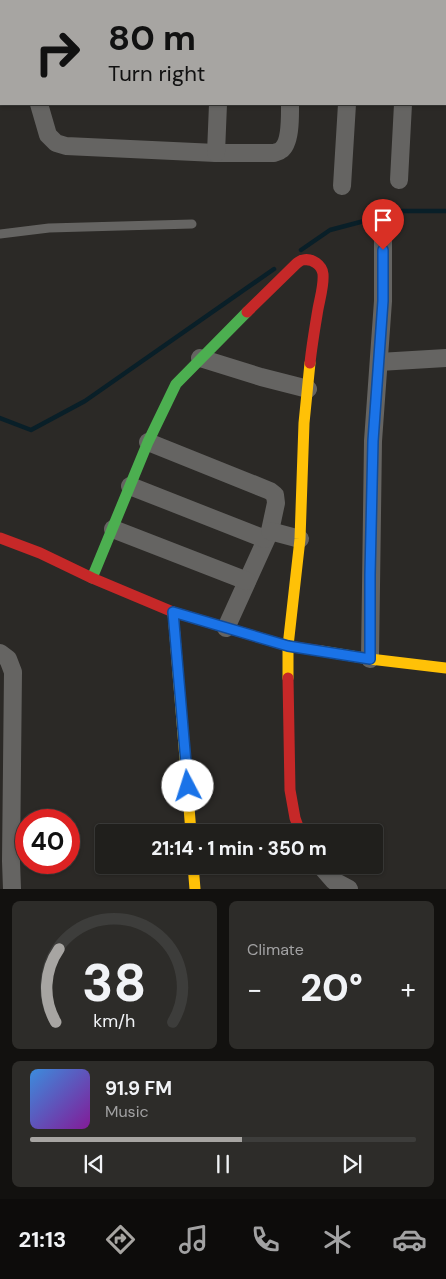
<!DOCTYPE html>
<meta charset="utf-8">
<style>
:root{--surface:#201f1c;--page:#2d2c29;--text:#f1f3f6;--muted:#a2a2a3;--line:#3d3d3b;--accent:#a7a5a2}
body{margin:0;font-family:"DM Sans",sans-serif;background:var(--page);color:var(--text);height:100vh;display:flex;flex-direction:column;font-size:19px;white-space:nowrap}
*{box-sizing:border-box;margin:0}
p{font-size:16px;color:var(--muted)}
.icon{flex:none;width:28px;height:28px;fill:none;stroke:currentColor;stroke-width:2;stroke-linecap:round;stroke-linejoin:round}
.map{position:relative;height:889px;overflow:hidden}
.sheet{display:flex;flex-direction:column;gap:12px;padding:12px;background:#12110f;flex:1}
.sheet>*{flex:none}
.banner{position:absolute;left:0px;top:0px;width:446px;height:105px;box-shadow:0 1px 4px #0004,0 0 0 1px var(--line);background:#a7a5a2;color:#111;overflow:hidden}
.speed{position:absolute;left:15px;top:809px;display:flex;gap:10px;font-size:25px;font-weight:700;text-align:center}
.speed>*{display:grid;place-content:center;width:65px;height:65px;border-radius:50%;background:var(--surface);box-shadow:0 1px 4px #0004,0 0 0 1px var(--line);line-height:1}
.speed .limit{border:8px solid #d22;background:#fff;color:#111}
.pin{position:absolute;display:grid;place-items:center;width:42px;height:42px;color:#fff;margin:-51px -21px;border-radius:50% 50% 50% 0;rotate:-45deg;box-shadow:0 0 5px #0007}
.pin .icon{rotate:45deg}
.me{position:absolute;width:55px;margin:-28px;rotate:355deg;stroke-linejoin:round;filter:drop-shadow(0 0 4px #0008)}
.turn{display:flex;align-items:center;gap:18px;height:105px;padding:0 25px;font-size:22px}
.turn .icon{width:65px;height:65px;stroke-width:2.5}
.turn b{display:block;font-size:35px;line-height:42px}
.big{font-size:38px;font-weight:800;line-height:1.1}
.sheet .tile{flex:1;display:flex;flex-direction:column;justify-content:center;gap:8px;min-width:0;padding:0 18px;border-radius:8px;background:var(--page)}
.sheet .dial{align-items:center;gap:0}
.dial svg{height:130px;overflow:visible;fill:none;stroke:var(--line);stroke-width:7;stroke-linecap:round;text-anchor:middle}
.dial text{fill:var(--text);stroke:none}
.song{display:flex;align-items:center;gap:15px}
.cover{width:60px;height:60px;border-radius:8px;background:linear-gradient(135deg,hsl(210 70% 55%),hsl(290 70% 35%))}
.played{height:5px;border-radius:2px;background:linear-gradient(90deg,var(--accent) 55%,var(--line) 55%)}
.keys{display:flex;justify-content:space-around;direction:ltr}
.heat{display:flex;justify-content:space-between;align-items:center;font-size:28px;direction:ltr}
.sheet .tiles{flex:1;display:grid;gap:12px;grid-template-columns:1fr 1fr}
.tile:last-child{grid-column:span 2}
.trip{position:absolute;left:95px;top:824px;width:288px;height:50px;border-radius:5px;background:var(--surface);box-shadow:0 1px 4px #0004,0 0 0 1px var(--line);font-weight:800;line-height:50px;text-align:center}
.tabs{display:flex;height:80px;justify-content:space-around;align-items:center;background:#0d0c0b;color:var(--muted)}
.tabs .icon{width:35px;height:35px}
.tabs .active{color:var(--accent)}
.tabs b{font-size:22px;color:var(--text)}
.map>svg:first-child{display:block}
</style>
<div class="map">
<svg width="446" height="889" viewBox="0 0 446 889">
<rect width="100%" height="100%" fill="#2b2926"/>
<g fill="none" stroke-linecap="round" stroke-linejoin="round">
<!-- stream -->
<g stroke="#091f28" stroke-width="4.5">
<path d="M301,250L330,230L402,211H446"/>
<path d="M0,418L31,430L85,401L274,269"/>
</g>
<!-- lane -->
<path stroke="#656462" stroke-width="9" d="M0,234L49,228L192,224"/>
<!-- street -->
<g stroke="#656462" stroke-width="18">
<path d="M13,0V1"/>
<path d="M223,1V0"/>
<path d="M294,1V0"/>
<path d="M352,1V0"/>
<path d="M407,1L408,0"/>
<path d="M39,104L48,135L56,143L66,146L216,153H274C276,152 279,152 281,150C291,143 290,115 290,104"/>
<path d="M216,153L218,104"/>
<path d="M399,180L403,104"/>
<path d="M342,186L347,104"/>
<path d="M200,358L261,377L308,389"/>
<path d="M379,362L446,358"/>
<path d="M148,442L270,491L275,495L276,503L270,531L226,628"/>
<path d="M130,486L265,539"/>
<path d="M113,529L247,581"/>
<path d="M270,531L300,539"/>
<path d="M0,653L8,659L13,672L11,861L12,889"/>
<path d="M370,659L373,441L383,301V234"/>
<path d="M320,865L334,881L349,889"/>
</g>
<!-- fast -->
<path stroke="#4caf50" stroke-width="11" d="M92,578L148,442L176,384L247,312"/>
<!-- slow -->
<g stroke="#ffc107" stroke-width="11">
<path d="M173,612L191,832"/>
<path d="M321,651L370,659L446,668"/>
<path d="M288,678V646L300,539L304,423L310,363"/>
<path d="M193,865L195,889"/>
</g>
<!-- jam -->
<g stroke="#c62828" stroke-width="11">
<path d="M247,312L296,264C297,263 301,260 303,260C312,258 322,265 323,274C324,285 320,298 318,309C315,327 312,344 310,363"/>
<path d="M0,538L40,553L92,578L173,612L288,646L321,651"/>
<path d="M288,678L290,790L295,818L300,832"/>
</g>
</g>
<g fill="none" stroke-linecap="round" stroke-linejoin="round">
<defs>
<path id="route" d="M188,786L173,612L288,646L370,659V575L373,441L383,301V250"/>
</defs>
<!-- route casing -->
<use href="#route" stroke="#114b97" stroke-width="12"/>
<!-- route -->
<use href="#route" stroke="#1a73e8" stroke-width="9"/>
</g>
</svg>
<div class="speed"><div class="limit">40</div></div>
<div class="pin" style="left:383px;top:250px;background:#d93025"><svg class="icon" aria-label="arrive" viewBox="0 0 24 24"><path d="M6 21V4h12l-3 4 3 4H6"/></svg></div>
<svg class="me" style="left:188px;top:786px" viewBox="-20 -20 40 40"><circle r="19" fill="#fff"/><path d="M0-13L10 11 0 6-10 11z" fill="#1a73e8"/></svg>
<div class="trip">21:14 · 1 min · 350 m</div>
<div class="banner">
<div class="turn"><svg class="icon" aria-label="right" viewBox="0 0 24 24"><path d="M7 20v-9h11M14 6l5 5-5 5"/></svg><div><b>80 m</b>Turn right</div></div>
</div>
</div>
<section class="sheet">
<div class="tiles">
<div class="tile dial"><svg viewBox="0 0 100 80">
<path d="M14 69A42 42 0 1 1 86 69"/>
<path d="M14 69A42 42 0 0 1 16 24" stroke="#a7a5a2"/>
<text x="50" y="56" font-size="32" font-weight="700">38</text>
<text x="50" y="72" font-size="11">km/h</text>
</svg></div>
<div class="tile"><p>Climate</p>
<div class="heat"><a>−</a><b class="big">20°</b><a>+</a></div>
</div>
<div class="tile">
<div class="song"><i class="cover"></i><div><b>91.9 FM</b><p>Music</p></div></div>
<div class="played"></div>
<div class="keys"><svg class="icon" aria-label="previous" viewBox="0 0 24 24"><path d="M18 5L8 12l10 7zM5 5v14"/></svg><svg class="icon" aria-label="pause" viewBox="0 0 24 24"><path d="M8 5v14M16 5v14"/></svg><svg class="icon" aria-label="next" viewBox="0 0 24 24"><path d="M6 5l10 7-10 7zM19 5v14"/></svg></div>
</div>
</div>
</section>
<nav class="tabs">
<b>21:13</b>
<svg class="icon active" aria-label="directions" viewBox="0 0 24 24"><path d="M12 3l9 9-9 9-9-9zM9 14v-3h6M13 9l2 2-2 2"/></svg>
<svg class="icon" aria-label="music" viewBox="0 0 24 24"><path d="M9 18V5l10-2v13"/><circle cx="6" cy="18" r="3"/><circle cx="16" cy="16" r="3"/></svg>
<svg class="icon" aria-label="phone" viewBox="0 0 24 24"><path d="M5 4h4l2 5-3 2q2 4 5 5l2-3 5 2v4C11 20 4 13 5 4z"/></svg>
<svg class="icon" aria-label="climate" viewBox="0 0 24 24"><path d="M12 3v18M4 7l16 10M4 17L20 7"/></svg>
<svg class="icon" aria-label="car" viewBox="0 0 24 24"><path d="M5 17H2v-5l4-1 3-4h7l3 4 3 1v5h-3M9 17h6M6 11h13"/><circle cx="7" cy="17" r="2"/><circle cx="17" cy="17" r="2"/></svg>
</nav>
